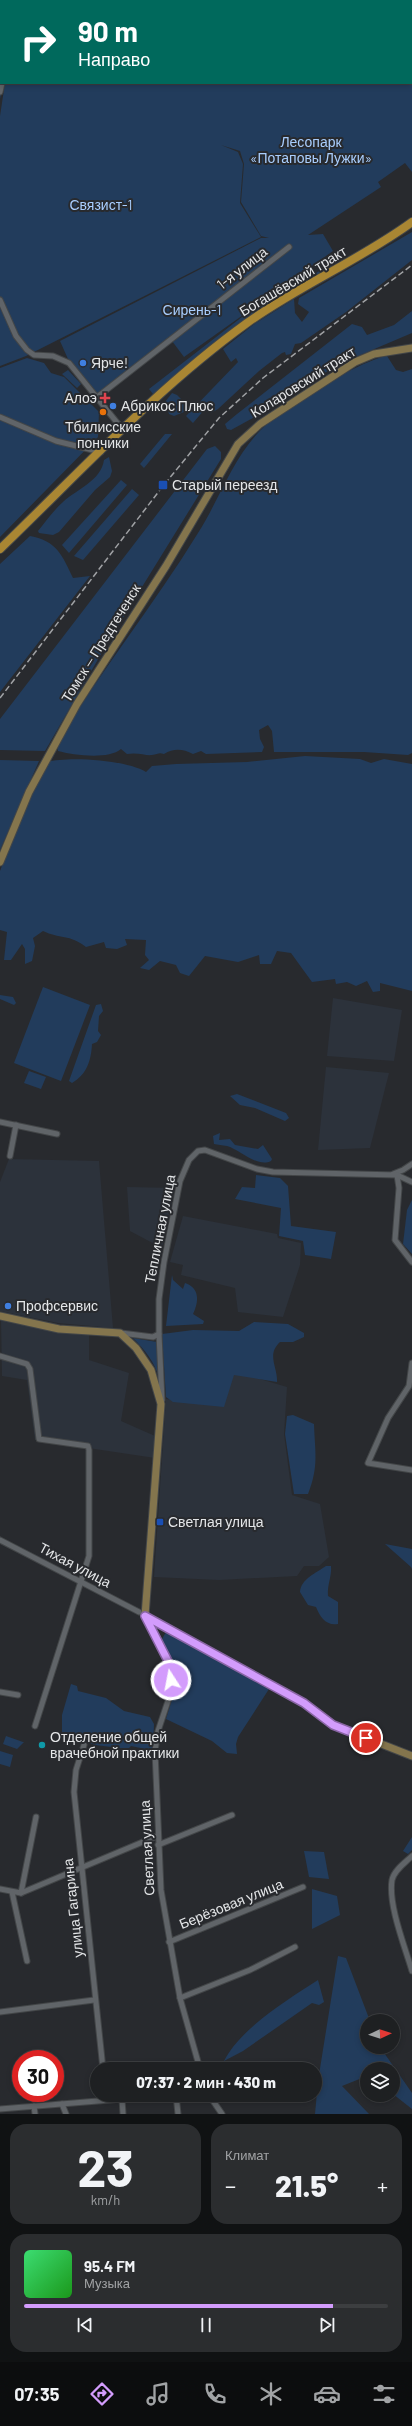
<!DOCTYPE html>
<html lang="ru">
<meta charset="utf-8">
<style>
:root{--surface:#1e2022;--page:#2b2d2f;--text:#f1f3f6;--muted:#a1a3a5;--line:#3c3e40;--accent:#d39cfc}
body{margin:0;font-family:Barlow,sans-serif;background:var(--page);color:var(--text);height:100vh;display:flex;flex-direction:column;font-size:15px;white-space:nowrap}
*{box-sizing:border-box;margin:0}
p{font-size:13px;color:var(--muted)}
.icon{flex:none;width:22px;height:22px;fill:none;stroke:currentColor;stroke-width:2;stroke-linecap:round;stroke-linejoin:round}
.map{position:relative;height:2114px;overflow:hidden}
.sheet{display:flex;flex-direction:column;gap:10px;padding:10px;background:#101213;flex:1}
.sheet>*{flex:none}
.guide{position:absolute;left:0px;top:0px;width:412px;height:84px;box-shadow:0 2px 6px #0003,0 0 0 1px var(--line);background:#00695c;color:#fff;overflow:hidden}
.needle{width:26px;rotate:86deg}
.fabs{position:absolute;left:360px;top:2014px;display:grid;gap:8px}
.fabs a{display:grid;place-items:center;width:40px;height:40px;border-radius:50%;background:var(--surface);box-shadow:0 2px 6px #0003,0 0 0 1px var(--line);font-size:20px}
.speed{position:absolute;left:12px;top:2050px;display:flex;gap:8px;font-size:20px;font-weight:700;text-align:center}
.speed>*{display:grid;place-content:center;width:52px;height:52px;border-radius:50%;background:var(--surface);box-shadow:0 2px 6px #0003,0 0 0 1px var(--line);line-height:1}
.speed .limit{border:6px solid #d22;background:#fff;color:#111}
.pin{position:absolute;display:grid;place-items:center;width:34px;height:34px;color:#fff;margin:-17px;border:2px solid #fff;border-radius:50%;box-shadow:0 1px 4px #0007}
.me{position:absolute;width:44px;margin:-22px;rotate:349deg;stroke-linejoin:round;filter:drop-shadow(0 0 3px #0008)}
.turn{display:flex;align-items:center;gap:14px;height:84px;padding:0 12px;font-size:18px}
.turn .icon{width:52px;height:52px;stroke-width:2.5}
.turn b{display:block;font-size:28px;line-height:34px}
.big{font-size:30px;font-weight:800;line-height:1.1}
.sheet .widget{flex:1;display:flex;flex-direction:column;justify-content:center;gap:6px;min-width:0;padding:0 14px;border-radius:16px;background:var(--page)}
.sheet .dial{align-items:center;gap:0}
.dial b{font-size:52px;line-height:1}
.song{display:flex;align-items:center;gap:12px}
.cover{width:48px;height:48px;border-radius:6px;background:linear-gradient(135deg,hsl(140 70% 55%),hsl(120 70% 35%))}
.played{height:4px;border-radius:2px;background:linear-gradient(90deg,var(--accent) 85%,var(--line) 85%)}
.keys{display:flex;justify-content:space-around;direction:ltr}
.heat{display:flex;justify-content:space-between;align-items:center;font-size:22px;direction:ltr}
.sheet .tiles{flex:1;display:grid;gap:10px;grid-template-columns:1fr 1fr}
.widget:last-child{grid-column:span 2}
.trip{position:absolute;left:90px;top:2062px;width:232px;height:40px;border-radius:20px;background:var(--surface);box-shadow:0 2px 6px #0003,0 0 0 1px var(--line);font-weight:800;line-height:40px;text-align:center}
.tab-bar{display:flex;height:64px;justify-content:space-around;align-items:center;background:#0c0d0e;color:var(--muted)}
.tab-bar .icon{width:28px;height:28px}
.tab-bar .selected{color:var(--accent)}
.tab-bar b{font-size:18px;color:var(--text)}
.map>svg:first-child{display:block}
</style>
<div class="map">
<svg width="412" height="2114" viewBox="0 0 412 2114">
<rect width="100%" height="100%" fill="#282a2e"/>
<!-- built -->
<g fill="#2c323b">
<path d="M333,998L402,1010L394,1061L327,1056Z"/>
<path d="M326,1067L389,1073L370,1148L318,1150Z"/>
<path d="M9,1159L99,1161L113,1328L58,1323L0,1311V1182Z"/>
<path d="M127,1187L175,1188L162,1248L130,1231Z"/>
<path d="M183,1216L277,1234L278,1238L301,1243L300,1265L283,1317L238,1312L235,1288L181,1275L183,1265L170,1262Z"/>
<path d="M1,1319L89,1334V1360L129,1373L121,1421L155,1436V1458L35,1440L27,1380L2,1376Z"/>
<path d="M233,1371L287,1387L284,1434L292,1495L320,1504L329,1557L319,1566H304L297,1576L219,1580L154,1577L166,1399L223,1404Z"/>
</g>
<!-- green -->
<g fill="#223c5c">
<path d="M0,0H50L1,1L3,83L0,99Z"/>
<path d="M100,0H331V1H99Z"/>
<path d="M332,0H412V172L405,163L378,182L381,187L308,235L323,234L333,251L184,357L169,337L96,395L68,359L60,341L261,238H269L261,236L241,202L244,164L240,151L221,145L238,152L243,164L240,203L261,237L26,356L0,366V116L5,83H411V1Z"/>
<path d="M412,232V260L346,312L301,343L295,344L291,354L286,355L285,352L282,353L259,371L218,409L211,413L205,409L193,423L186,416L238,362L236,358L231,362L223,349L253,325L294,299L295,313L302,322L309,312L298,304L299,298Z"/>
<path d="M331,264V267L239,323L153,394L149,389L242,317Z"/>
<path d="M412,311V333L339,364L262,413L231,430L227,429L225,424L237,414L352,324L362,327L367,335L394,325Z"/>
<path d="M387,356L396,370L403,372L412,369V753L408,755L364,752H274L272,731L268,725L259,730L260,739L264,747L262,752L206,754L201,751L193,754C183,749 174,748 164,754C159,752 158,754 152,755C146,756 138,752 127,754L121,749C108,760 73,755 58,751L57,744C100,671 154,605 198,533C221,497 234,453 267,424C289,404 359,361 387,356Z"/>
<path d="M27,358L44,363L51,373L64,377L99,412L98,437L0,537V368Z"/>
<path d="M68,370L81,384L77,388L62,374Z"/>
<path d="M172,393L177,395L186,404L184,412L174,416L169,414L165,402Z"/>
<path d="M165,434H172L144,468L140,464Z"/>
<path d="M215,446L221,452V459L108,642L45,751L0,750V719L207,449Z"/>
<path d="M109,457L112,471L110,477L95,490L59,532L53,535L39,533L38,531C46,521 54,510 63,502C77,489 101,481 104,460Z"/>
<path d="M121,480L127,485L69,553L62,545Z"/>
<path d="M132,489L139,495L83,560L74,556Z"/>
<path d="M30,536C57,541 62,555 73,578L90,576L0,692V564Z"/>
<path d="M305,756L360,759L371,763L384,759L412,764V991L380,983V991L373,992L367,981L356,986L347,982L336,984L335,979L312,982L291,953L277,951L271,964H260L259,955L238,962L205,956L189,976L180,973L176,965L160,961L149,970L140,968L149,960L145,955L146,940L125,939L127,945L117,949L106,948L104,942L86,947C70,934 59,939 43,931L33,938L35,946L32,961L25,964V949L22,944L11,960H4L7,932L0,930V871L18,825L47,762C69,756 127,760 146,772L152,766L176,764L247,762Z"/>
<path d="M0,760L39,761L0,850Z"/>
<path d="M43,987L90,1005L61,1081L14,1063Z"/>
<path d="M0,995L13,997L16,1003L14,1005L0,999Z"/>
<path d="M101,1004L103,1011L99,1016L98,1031L101,1035L97,1042L92,1044C91,1061 87,1074 72,1083L69,1081L96,1005Z"/>
<path d="M29,1071L46,1077L41,1089L24,1083Z"/>
<path d="M237,1094L286,1113L289,1118L285,1121L255,1108L240,1105L230,1096Z"/>
<path d="M220,1133L219,1140L230,1139L235,1145L258,1149L263,1145L272,1159L271,1161C257,1168 239,1149 227,1146C222,1145 218,1145 214,1144L213,1136Z"/>
<path d="M256,1175L280,1178L288,1186L291,1226L336,1232L331,1259L305,1255L303,1241L279,1236L281,1208L235,1199L242,1187L255,1188Z"/>
<path d="M412,1200V1254L403,1244L407,1210Z"/>
<path d="M172,1275L173,1280L183,1289L185,1283C200,1288 199,1302 193,1314L204,1321L203,1324L166,1326Z"/>
<path d="M254,1322L288,1324L304,1333V1337L293,1342H280C266,1355 278,1367 277,1382L234,1375L224,1407L173,1402L166,1397L162,1334L193,1330L239,1331Z"/>
<path d="M133,1338L157,1342L159,1378C155,1362 144,1349 133,1338Z"/>
<path d="M293,1415L314,1424C315,1453 319,1466 308,1494H294L285,1434L287,1416Z"/>
<path d="M385,1544L412,1549V1569L411,1567Z"/>
<path d="M326,1566H331C332,1576 327,1585 328,1596L338,1602V1624C326,1626 320,1617 316,1607L308,1605L300,1592C301,1579 316,1573 326,1566Z"/>
<path d="M166,1632L269,1689L238,1737L236,1744L237,1754L227,1753L212,1741L166,1719L174,1693L175,1672L162,1639Z"/>
<path d="M71,1684L77,1686L78,1691L106,1698L124,1711L150,1717L154,1724L153,1747L150,1750L131,1746L128,1749L95,1745L62,1734V1715Z"/>
<path d="M6,1736L23,1742H24L17,1749L3,1744Z"/>
<path d="M0,1751L13,1755L10,1767L0,1764Z"/>
<path d="M412,1837V1850L408,1854L403,1851Z"/>
<path d="M304,1851L324,1852L329,1879L309,1877Z"/>
<path d="M312,1889L337,1896L340,1915L312,1929Z"/>
<path d="M338,1956L346,1958L370,2021H367V2047H380L412,2093V2109L393,2094V2069H367V2076L342,2086L369,2114H315L318,2081Z"/>
<path d="M318,1980L324,2002L319,2005L312,2003L243,2051L224,2061C241,2028 287,2000 318,1980Z"/>
</g>
<g fill="none" stroke-linecap="round" stroke-linejoin="round">
<defs>
<g id="street">
<path d="M55,1V0"/>
<path d="M0,92L2,83"/>
<path d="M0,300L16,336L27,350L34,355L53,356L69,363L123,430"/>
<path d="M96,398L289,247"/>
<path d="M0,417L56,441L101,452"/>
<path d="M0,1122L57,1134"/>
<path d="M10,1156L16,1125"/>
<path d="M393,1174L403,1170L412,1164"/>
<path d="M397,1175L399,1188L395,1240L412,1262"/>
<path d="M121,1333L153,1337L159,1334V1299L164,1262L180,1181L189,1160L198,1151L205,1150L257,1169L273,1172L397,1175L412,1182"/>
<path d="M159,1334L162,1400"/>
<path d="M0,1356L27,1364L30,1369L39,1439L88,1446L89,1450V1556L35,1726"/>
<path d="M412,1363L409,1386L388,1418L368,1463L412,1470"/>
<path d="M0,1540L139,1612"/>
<path d="M146,1617L168,1661L171,1680L168,1701L158,1731L155,1751L161,1890L180,1998L200,2069"/>
<path d="M0,1692L18,1695"/>
<path d="M84,1745L76,1770L74,1792L103,2069"/>
<path d="M158,1845L232,1815"/>
<path d="M412,1856C406,1862 394,1870 392,1880C388,1905 405,1947 412,1971"/>
<path d="M0,1889L21,1893L157,1836"/>
<path d="M12,1892L27,1961"/>
<path d="M21,1893L36,1817"/>
<path d="M169,1942L303,1887"/>
<path d="M180,1998L250,1970L295,1947"/>
<path d="M0,2012L94,2000"/>
<path d="M176,2095L178,2114"/>
<path d="M209,2095L222,2114"/>
<path d="M122,2099L123,2114"/>
<path d="M62,2104L66,2114"/>
<path d="M34,2106L35,2114"/>
<path d="M0,2109L171,2095"/>
</g>
<g id="secondary">
<path d="M0,862L29,792L77,704L166,566L238,444L260,424L355,362L374,354L412,348"/>
<path d="M0,1316L59,1329L120,1333L136,1348L151,1370L161,1404L145,1616L304,1703L333,1725L412,1756"/>
</g>
<path id="primary" d="M0,549C80,472 157,388 247,323C300,285 360,260 412,222"/>
</defs>
<!-- street casing -->
<use href="#street" stroke="#434648" stroke-width="7"/>
<!-- secondary casing -->
<use href="#secondary" stroke="#434648" stroke-width="9"/>
<!-- primary casing -->
<use href="#primary" stroke="#434648" stroke-width="10"/>
<!-- street -->
<use href="#street" stroke="#606468" stroke-width="5"/>
<!-- secondary -->
<use href="#secondary" stroke="#84754d" stroke-width="7"/>
<!-- primary -->
<use href="#primary" stroke="#a98633" stroke-width="8"/>
<!-- rail -->
<path stroke="#a0a2a5" stroke-width="1.5" stroke-dasharray="6 3" stroke-linecap="butt" d="M0,698L163,486L219,418L263,378L412,265"/>
</g>
<g fill="none" stroke-linecap="round" stroke-linejoin="round">
<defs>
<path id="route" d="M171,1680L168,1661L145,1616L304,1703L333,1725L366,1738"/>
</defs>
<!-- route casing -->
<use href="#route" stroke="#8965a4" stroke-width="10"/>
<!-- route -->
<use href="#route" stroke="#d39cfc" stroke-width="7"/>
</g>
<!-- markers -->
<g fill="#3f7fe0" stroke="#282a2e" stroke-width="1.5">
<circle cx="83" cy="363" r="4"/>
<circle cx="113" cy="406" r="4"/>
<circle cx="8" cy="1306" r="4"/>
</g>
<path fill="#e0444e" stroke="#282a2e" stroke-width="1.5" d="M103 392h4v4h4v4h-4v4h-4v-4h-4v-4h4z"/>
<circle fill="#e8710a" stroke="#282a2e" stroke-width="1.5" cx="103" cy="412" r="4"/>
<g fill="#1a4fb4" stroke="#282a2e" stroke-width="1.5">
<rect x="158" y="480" width="10" height="10" rx="2"/>
<rect x="156" y="1518" width="8" height="8" rx="2"/>
</g>
<circle fill="#0f9aa8" stroke="#282a2e" stroke-width="1.5" cx="42" cy="1745" r="4"/>
<g text-anchor="middle" stroke-width="4" stroke-linejoin="round" paint-order="stroke">
<!-- park labels -->
<g font-size="14" fill="#a9cefe" stroke="#282a2e">
<text x="311" y="147">Лесопарк<tspan x="311" dy="16">«Потаповы Лужки»</tspan></text>
<text x="101" y="210">Связист-1</text>
<text x="192" y="315">Сирень-1</text>
</g>
<!-- street labels -->
<g font-size="14" fill="#e4e6e8" stroke="#282a2e">
<text transform="translate(242 268) rotate(-38)" y="5">1-я улица</text>
<text transform="translate(293 281) rotate(-31)" y="5">Богашёвский тракт</text>
<text transform="translate(303 382) rotate(-32)" y="5">Коларовский тракт</text>
<text transform="translate(101 643) rotate(-58)" y="5">Томск — Предтеченск</text>
<text transform="translate(160 1229) rotate(-79)" y="5">Тепличная улица</text>
<text transform="translate(75 1565) rotate(28)" y="5">Тихая улица</text>
<text transform="translate(147 1848) rotate(-93)" y="5">Светлая улица</text>
<text transform="translate(231 1904) rotate(-22)" y="5">Берёзовая улица</text>
<text transform="translate(73 1908) rotate(-96)" y="5">улица Гагарина</text>
</g>
<!-- poi labels -->
<g font-size="14" fill="#e4e6e8" stroke="#282a2e" text-anchor="start">
<text x="91" y="368">Ярче!</text>
<text x="97" y="403" text-anchor="end">Алоэ</text>
<text x="121" y="411">Абрикос Плюс</text>
<text x="103" y="432" text-anchor="middle">Тбилисские<tspan x="103" dy="16">пончики</tspan></text>
<text x="172" y="490">Старый переезд</text>
<text x="16" y="1311">Профсервис</text>
<text x="168" y="1527">Светлая улица</text>
<text x="50" y="1742">Отделение общей<tspan x="50" dy="16">врачебной практики</tspan></text>
</g>
</g>
</svg>
<div class="fabs">
<a><svg class="needle" viewBox="-14 -14 28 28"><path d="M0-13l5 13h-10z" fill="#e53935"/><path d="M0 13l5-13h-10z" fill="#a1a3a5"/></svg></a>
<a><svg class="icon" aria-label="layers" viewBox="0 0 24 24"><path d="M12 4l9 5-9 5-9-5zM3 14l9 5 9-5"/></svg></a>
</div>
<div class="speed"><div class="limit">30</div></div>
<div class="pin" style="left:366px;top:1738px;background:#d93025"><svg class="icon" aria-label="arrive" viewBox="0 0 24 24"><path d="M6 21V4h12l-3 4 3 4H6"/></svg></div>
<svg class="me" style="left:171px;top:1680px" viewBox="-20 -20 40 40"><circle r="17" fill="#d39cfc" stroke="#fff" stroke-width="3"/><path d="M0-11L8 9 0 5-8 9z" fill="#fff"/></svg>
<div class="trip">07:37 · 2 мин · 430 m</div>
<div class="guide">
<div class="turn"><svg class="icon" aria-label="right" viewBox="0 0 24 24"><path d="M7 20v-9h11M14 6l5 5-5 5"/></svg><div><b>90 m</b>Направо</div></div>
</div>
</div>
<section class="sheet">
<div class="tiles">
<div class="widget dial"><b>23</b><p>km/h</p></div>
<div class="widget"><p>Климат</p>
<div class="heat"><a>−</a><b class="big">21.5°</b><a>+</a></div>
</div>
<div class="widget">
<div class="song"><i class="cover"></i><div><b>95.4 FM</b><p>Музыка</p></div></div>
<div class="played"></div>
<div class="keys"><svg class="icon" aria-label="previous" viewBox="0 0 24 24"><path d="M18 5L8 12l10 7zM5 5v14"/></svg><svg class="icon" aria-label="pause" viewBox="0 0 24 24"><path d="M8 5v14M16 5v14"/></svg><svg class="icon" aria-label="next" viewBox="0 0 24 24"><path d="M6 5l10 7-10 7zM19 5v14"/></svg></div>
</div>
</div>
</section>
<nav class="tab-bar">
<b>07:35</b>
<svg class="icon selected" aria-label="directions" viewBox="0 0 24 24"><path d="M12 3l9 9-9 9-9-9zM9 14v-3h6M13 9l2 2-2 2"/></svg>
<svg class="icon" aria-label="music" viewBox="0 0 24 24"><path d="M9 18V5l10-2v13"/><circle cx="6" cy="18" r="3"/><circle cx="16" cy="16" r="3"/></svg>
<svg class="icon" aria-label="phone" viewBox="0 0 24 24"><path d="M5 4h4l2 5-3 2q2 4 5 5l2-3 5 2v4C11 20 4 13 5 4z"/></svg>
<svg class="icon" aria-label="climate" viewBox="0 0 24 24"><path d="M12 3v18M4 7l16 10M4 17L20 7"/></svg>
<svg class="icon" aria-label="car" viewBox="0 0 24 24"><path d="M5 17H2v-5l4-1 3-4h7l3 4 3 1v5h-3M9 17h6M6 11h13"/><circle cx="7" cy="17" r="2"/><circle cx="17" cy="17" r="2"/></svg>
<svg class="icon" aria-label="filters" viewBox="0 0 24 24"><path d="M4 7h16M4 17h16"/><circle cx="9" cy="7" r="2"/><circle cx="15" cy="17" r="2"/></svg>
</nav>
